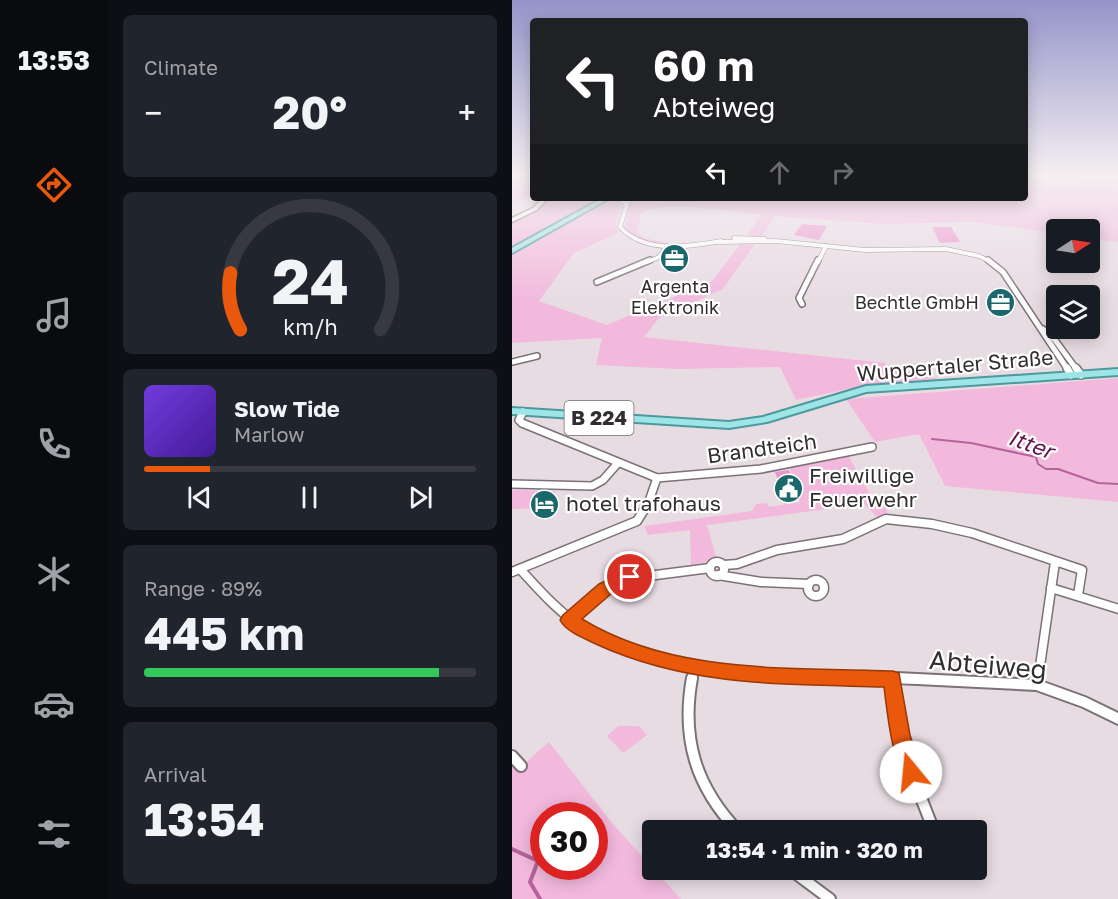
<!DOCTYPE html>
<meta charset="utf-8">
<style>
:root{--surface:#171b24;--page:#20242c;--text:#f1f3f6;--muted:#9ea1a6;--line:#363941;--accent:#ea580c}
body{margin:0;font-family:"Golos Text",sans-serif;background:var(--page);color:var(--text);height:100vh;display:flex;flex-direction:column;font-size:22px;white-space:nowrap}
*{box-sizing:border-box;margin:0}
p{font-size:20px;color:var(--muted)}
.icon{flex:none;width:33px;height:33px;fill:none;stroke:currentColor;stroke-width:2;stroke-linecap:round;stroke-linejoin:round}
.map{position:relative;flex:1;overflow:hidden}
.drawer{display:flex;flex-direction:column;gap:15px;padding:15px;background:#0d0f14;width:404px}
.drawer>*{flex:none}
.banner{position:absolute;left:18px;top:18px;width:498px;height:183px;border-radius:6px;box-shadow:0 3px 15px #0003;background:#202124;color:#fff;overflow:hidden}
.needle{width:39px;rotate:78deg}
.buttons{position:absolute;left:534px;top:219px;display:grid;gap:12px}
.buttons a{display:grid;place-items:center;width:54px;height:54px;border-radius:6px;background:var(--surface);box-shadow:0 3px 15px #0003;font-size:30px}
.speed{position:absolute;left:18px;top:802px;display:flex;gap:12px;font-size:30px;font-weight:700;text-align:center}
.speed>*{display:grid;place-content:center;width:78px;height:78px;border-radius:50%;background:var(--surface);box-shadow:0 3px 15px #0003;line-height:1}
.speed .limit{border:9px solid #d22;background:#fff;color:#111}
.pin{position:absolute;display:grid;place-items:center;width:51px;height:51px;color:#fff;margin:-26px;border:3px solid #fff;border-radius:50%;box-shadow:0 2px 6px #0007}
.me{position:absolute;width:66px;margin:-33px;rotate:343deg;stroke-linejoin:round;filter:drop-shadow(0 0 4px #0008)}
.turn{display:flex;align-items:center;gap:21px;height:126px;padding:0 24px;font-size:27px}
.turn .icon{width:78px;height:78px;stroke-width:2.5}
.turn b{display:block;font-size:42px;line-height:51px}
.lanes{display:flex;align-items:center;height:57px;padding:0 24px;background:#0003;justify-content:center;gap:30px;direction:ltr}
.lanes .off{opacity:.35}
.big{font-size:45px;font-weight:700;line-height:1.1}
.drawer .card{flex:1;display:flex;flex-direction:column;justify-content:center;gap:9px;min-width:0;padding:0 21px;border-radius:9px;background:var(--page)}
.drawer .dial{align-items:center;gap:0}
.dial svg{height:156px;overflow:visible;fill:none;stroke:var(--line);stroke-width:7;stroke-linecap:round;text-anchor:middle}
.dial text{fill:var(--text);stroke:none}
.song{display:flex;align-items:center;gap:18px}
.cover{width:72px;height:72px;border-radius:9px;background:linear-gradient(135deg,hsl(260 70% 55%),hsl(260 70% 35%))}
.played{height:6px;border-radius:3px;background:linear-gradient(90deg,var(--accent) 20%,var(--line) 20%)}
.keys{display:flex;justify-content:space-around;direction:ltr}
.heat{display:flex;justify-content:space-between;align-items:center;font-size:33px;direction:ltr}
.charge{height:9px;border-radius:4px;background:linear-gradient(90deg,#34c759 89%,var(--line) 0)}
.trip{position:absolute;left:130px;top:820px;width:345px;height:60px;border-radius:6px;background:var(--surface);box-shadow:0 3px 15px #0003;font-weight:700;line-height:60px;text-align:center}
main{display:flex;flex:1;min-height:0}
.tabs{display:flex;flex-direction:column;width:108px;justify-content:space-around;align-items:center;background:#090b0e;color:var(--muted)}
.tabs .icon{width:42px;height:42px}
.tabs .selected{color:var(--accent)}
.tabs b{font-size:27px;color:var(--text)}
.map>svg:first-child{display:block}
</style>
<main>
<nav class="tabs">
<b>13:53</b>
<svg class="icon selected" aria-label="directions" viewBox="0 0 24 24"><path d="M12 3l9 9-9 9-9-9zM9 14v-3h6M13 9l2 2-2 2"/></svg>
<svg class="icon" aria-label="music" viewBox="0 0 24 24"><path d="M9 18V5l10-2v13"/><circle cx="6" cy="18" r="3"/><circle cx="16" cy="16" r="3"/></svg>
<svg class="icon" aria-label="phone" viewBox="0 0 24 24"><path d="M5 4h4l2 5-3 2q2 4 5 5l2-3 5 2v4C11 20 4 13 5 4z"/></svg>
<svg class="icon" aria-label="climate" viewBox="0 0 24 24"><path d="M12 3v18M4 7l16 10M4 17L20 7"/></svg>
<svg class="icon" aria-label="car" viewBox="0 0 24 24"><path d="M5 17H2v-5l4-1 3-4h7l3 4 3 1v5h-3M9 17h6M6 11h13"/><circle cx="7" cy="17" r="2"/><circle cx="17" cy="17" r="2"/></svg>
<svg class="icon" aria-label="filters" viewBox="0 0 24 24"><path d="M4 7h16M4 17h16"/><circle cx="9" cy="7" r="2"/><circle cx="15" cy="17" r="2"/></svg>
</nav>
<section class="drawer">
<div class="card"><p>Climate</p>
<div class="heat"><a>−</a><b class="big">20°</b><a>+</a></div>
</div>
<div class="card dial"><svg viewBox="0 0 100 80">
<path d="M14 69A42 42 0 1 1 86 69"/>
<path d="M14 69A42 42 0 0 1 9 40" stroke="#ea580c"/>
<text x="50" y="56" font-size="32" font-weight="700">24</text>
<text x="50" y="72" font-size="11">km/h</text>
</svg></div>
<div class="card">
<div class="song"><i class="cover"></i><div><b>Slow Tide</b><p>Marlow</p></div></div>
<div class="played"></div>
<div class="keys"><svg class="icon" aria-label="previous" viewBox="0 0 24 24"><path d="M18 5L8 12l10 7zM5 5v14"/></svg><svg class="icon" aria-label="pause" viewBox="0 0 24 24"><path d="M8 5v14M16 5v14"/></svg><svg class="icon" aria-label="next" viewBox="0 0 24 24"><path d="M6 5l10 7-10 7zM19 5v14"/></svg></div>
</div>
<div class="card"><p>Range · 89%</p><b class="big">445 km</b><div class="charge"></div></div>
<div class="card"><p>Arrival</p><b class="big">13:54</b></div>
</section>
<div class="map">
<svg width="607" height="899" viewBox="0 0 607 899">
<rect width="100%" height="100%" fill="#e8dce3"/>
<!-- green -->
<g fill="#f2b9dd" fill-rule="evenodd">
<path d="M0,176H21V196L0,204Z"/>
<path d="M513,176L542,183L559,184L578,176H606V242L578,238V230H544V233L461,222L371,224L263,216L249,237L235,235L249,215C223,212 144,198 126,215L129,216L124,232L133,238L159,244C142,243 124,241 113,228L119,198H398L465,202L471,198H513Z"/>
<path d="M36,198H89L68,212L0,249V221L27,209Z"/>
<path d="M101,200L110,204L103,226L106,233L62,253L27,301L95,325L200,281L229,243L243,244L211,289L147,318L132,337L373,363L374,367L427,379L361,384L284,400L268,367L165,369L84,365L90,338L0,343V253Z"/>
<path d="M606,378V502L433,486L407,434L363,442L334,399Z"/>
<path d="M336,455L359,496L374,494L375,515L366,518L352,504L195,525L205,560L179,565L178,530L136,535L132,526L240,511L244,504L255,503L257,507L288,502L277,466Z"/>
<path d="M0,490L42,491H44L36,508L0,509Z"/>
<path d="M106,726H127L135,735L111,753L95,736Z"/>
<path d="M37,742L100,823L169,899H0V764L6,769ZM32,816H82V867H32Z"/>
</g>
<g fill="none" stroke-linecap="round" stroke-linejoin="round">
<!-- stream-far2 -->
<path stroke="#b6639b" stroke-width="1.5" d="M10,176L21,183"/>
<!-- stream-far1 -->
<path stroke="#b6639b" stroke-width="2" d="M420,439L459,443L524,457L526,464L534,469H546L586,483L607,484"/>
<!-- stream -->
<path stroke="#b6639b" stroke-width="4" d="M0,849L26,861L18,882L28,899"/>
</g>
<!-- building -->
<g fill="#eb93cd">
<path d="M290,224L315,226L307,240L282,235Z"/>
<path d="M420,227H439L448,242L428,243Z"/>
<path d="M277,470L287,498L278,500L277,494L271,495L267,483L263,472Z"/>
</g>
<g fill="none" stroke-linecap="round" stroke-linejoin="round">
<defs>
<g id="minor-far4">
<path d="M100,198L110,200L115,205"/>
<path d="M114,198L116,201L108,227C133,254 176,247 209,241"/>
<path d="M222,238L253,239"/>
<path d="M205,242L264,241L353,250L434,249L467,256L479,262"/>
<path d="M135,262L147,257L155,246"/>
<path d="M306,262L314,246"/>
</g>
<g id="minor-far3">
<path d="M476,260L491,272L556,370"/>
<path d="M85,282L138,260"/>
<path d="M290,304L287,298L306,260"/>
<path d="M531,329L543,340L565,370"/>
<path d="M0,362L25,356"/>
</g>
<g id="minor-far2">
<path d="M555,368L559,375"/>
<path d="M564,368L569,375"/>
<path d="M11,412L7,420L10,423L145,478"/>
<path d="M145,478L249,469L360,447"/>
<path d="M0,484L80,486L91,480L106,463"/>
<path d="M135,507L145,478"/>
</g>
<g id="minor-far1">
<circle cx="205" cy="569" r="7"/>
<path d="M212,565L225,564L265,550L331,539L374,519L420,524L460,533L570,570L566,595"/>
<path d="M8,569C28,591 49,615 75,630C175,686 316,676 427,680"/>
<path d="M0,572L125,521L135,505"/>
<path d="M206,575L249,582L297,584"/>
<circle cx="304" cy="588" r="8"/>
<path d="M539,588L607,609"/>
<path d="M57,620L88,594L113,579L198,568"/>
<path d="M180,680L182,668"/>
<path d="M526,680L543,562"/>
</g>
<g id="minor">
<path d="M180,678C169,739 184,787 226,831"/>
<path d="M385,678L525,685L572,702L607,719"/>
<path d="M381,679L388,735L399,772L422,831"/>
<path d="M525,685L526,678"/>
<path d="M0,756L9,766"/>
<path d="M279,870L318,899"/>
</g>
<path id="tertiary" d="M31,198H36L25,210L0,222V218L21,208Z"/>
<g id="primary">
<path d="M91,198H98L0,253V248Z"/>
<path d="M607,369V375L354,392L255,422L217,428L0,414V408L217,422L251,417L354,386Z"/>
</g>
</defs>
<!-- minor-far4 casing -->
<use href="#minor-far4" stroke="#7b7177" stroke-width="5"/>
<!-- minor-far3 casing -->
<use href="#minor-far3" stroke="#7b7177" stroke-width="8"/>
<!-- minor-far2 casing -->
<use href="#minor-far2" stroke="#7b7177" stroke-width="10"/>
<!-- minor-far1 casing -->
<use href="#minor-far1" stroke="#7b7177" stroke-width="11"/>
<!-- minor casing -->
<use href="#minor" stroke="#7b7177" stroke-width="14"/>
<!-- tertiary casing -->
<use href="#tertiary" stroke="#7b7177" stroke-width="3"/>
<!-- primary casing -->
<use href="#primary" stroke="#4e999d" stroke-width="4"/>
<!-- minor-far4 -->
<use href="#minor-far4" stroke="#fff" stroke-width="4"/>
<!-- minor-far3 -->
<use href="#minor-far3" stroke="#fff" stroke-width="5"/>
<!-- minor-far2 -->
<use href="#minor-far2" stroke="#fff" stroke-width="7"/>
<!-- minor-far1 -->
<use href="#minor-far1" stroke="#fff" stroke-width="8"/>
<!-- minor -->
<use href="#minor" stroke="#fff" stroke-width="10"/>
<!-- tertiary -->
<use href="#tertiary" fill="#fff" fill-rule="evenodd"/>
<!-- primary -->
<use href="#primary" fill="#9ee5e8" fill-rule="evenodd"/>
</g>
<!-- sky -->
<linearGradient id="sky" x2="0" y2="1"><stop stop-color="#9494c9"/><stop offset="0.58" stop-color="#f5eff2"/><stop offset="1" stop-color="#f5eff2" stop-opacity="0"/></linearGradient>
<rect width="607" height="302" fill="url(#sky)"/>
<!-- route -->
<path fill="#ea580c" stroke="#983908" stroke-width="1.5" d="M118,570L123,572L126,577L123,581L99,594L70,619C162,675 277,667 381,671L387,673L398,735L410,772L407,779L399,782L392,779C379,750 376,719 372,687C272,684 179,687 86,645C74,639 54,632 48,620L51,615L87,584Z"/>
<!-- icons -->
<defs>
<symbol id="office-disc" viewBox="-11 -11 22 22"><circle r="9.5" fill="#1a686b" stroke="#fff"/><path d="M-6-3h4V-5.5h4V-3h4V5H-6ZM-1-4.5V-3h2v-1.5ZM-6 0V1H6V0Z" fill="#fff"/></symbol>
<symbol id="civic-disc" viewBox="-11 -11 22 22"><circle r="9.5" fill="#1a686b" stroke="#fff"/><path d="M-.6-6.5H3V-4.5H.6V-3L4-1V1h2V6H-6V1h2V-1L-.6-3ZM-1.2 2.5V6h2.4V2.5Z" fill="#fff"/></symbol>
<symbol id="hotel-disc" viewBox="-11 -11 22 22"><circle r="9.5" fill="#1a686b" stroke="#fff"/><path d="M-6-4.5h1.5V1H6V5H4.5V3h-9V5H-6ZM-4 0a1.8 1.8 0 1 1 3.6 0ZM.5 0V-2.5h3Q6-2.5 6 0Z" fill="#fff"/></symbol>
</defs>
<g fill-rule="evenodd">
<use href="#office-disc" x="146" y="242" width="33" height="33"/>
<use href="#office-disc" x="472" y="286" width="33" height="33"/>
<use href="#civic-disc" x="260" y="472" width="33" height="33"/>
<use href="#hotel-disc" x="16" y="488" width="33" height="33"/>
</g>
<g text-anchor="middle" stroke-width="4.5" stroke-linejoin="round" paint-order="stroke">
<!-- far-poi labels -->
<g font-size="18" fill="#322e30" stroke="#fff">
<text x="163" y="293">Argenta<tspan x="163" dy="21">Elektronik</tspan></text>
<text x="467" y="309" text-anchor="end">Bechtle GmbH</text>
</g>
<!-- shield labels -->
<rect fill="#fff" stroke="#706d6e" stroke-width="1.5" x="52.5" y="401" width="69" height="34" rx="4.5"/>
<g font-size="20" font-weight="bold" fill="#322e30">
<text x="87" y="425">B 224</text>
</g>
<!-- street labels -->
<g font-size="21" fill="#322e30" stroke="#fff">
<text transform="translate(443 366) rotate(-5)" y="7">Wuppertaler Straße</text>
<text transform="translate(250 449) rotate(-8)" y="7">Brandteich</text>
</g>
<!-- poi labels -->
<g font-size="21" fill="#322e30" stroke="#fff" text-anchor="start">
<text x="297" y="483">Freiwillige<tspan x="297" dy="24">Feuerwehr</tspan></text>
<text x="54" y="511">hotel trafohaus</text>
</g>
<!-- water labels -->
<g font-size="22" font-style="italic" fill="#61144d" stroke="#fff">
<text transform="translate(519 444) rotate(20)" y="8">Itter</text>
</g>
<!-- near-street labels -->
<g font-size="26" fill="#322e30" stroke="#fff">
<text transform="translate(476 665) rotate(5)" y="9">Abteiweg</text>
</g>
</g>
</svg>
<div class="buttons">
<a><svg class="needle" viewBox="-14 -14 28 28"><path d="M0-13l5 13h-10z" fill="#e53935"/><path d="M0 13l5-13h-10z" fill="#9ea1a6"/></svg></a>
<a><svg class="icon" aria-label="layers" viewBox="0 0 24 24"><path d="M12 4l9 5-9 5-9-5zM3 14l9 5 9-5"/></svg></a>
</div>
<div class="speed"><div class="limit">30</div></div>
<div class="pin" style="left:118px;top:577px;background:#d93025"><svg class="icon" aria-label="arrive" viewBox="0 0 24 24"><path d="M6 21V4h12l-3 4 3 4H6"/></svg></div>
<svg class="me" style="left:399px;top:772px" viewBox="-20 -20 40 40"><circle r="19" fill="#fff"/><path d="M0-13L10 11 0 6-10 11z" fill="#ea580c"/></svg>
<div class="trip">13:54 · 1 min · 320 m</div>
<div class="banner">
<div class="turn"><svg class="icon" aria-label="left" viewBox="0 0 24 24"><path d="M17 20v-9H6M10 6l-5 5 5 5"/></svg><div><b>60 m</b>Abteiweg</div></div>
<div class="lanes"><svg class="icon" aria-label="left" viewBox="0 0 24 24"><path d="M17 20v-9H6M10 6l-5 5 5 5"/></svg><svg class="icon off" aria-label="ahead" viewBox="0 0 24 24"><path d="M12 20V5M6 11l6-6 6 6"/></svg><svg class="icon off" aria-label="right" viewBox="0 0 24 24"><path d="M7 20v-9h11M14 6l5 5-5 5"/></svg></div>
</div>
</div>
</main>
